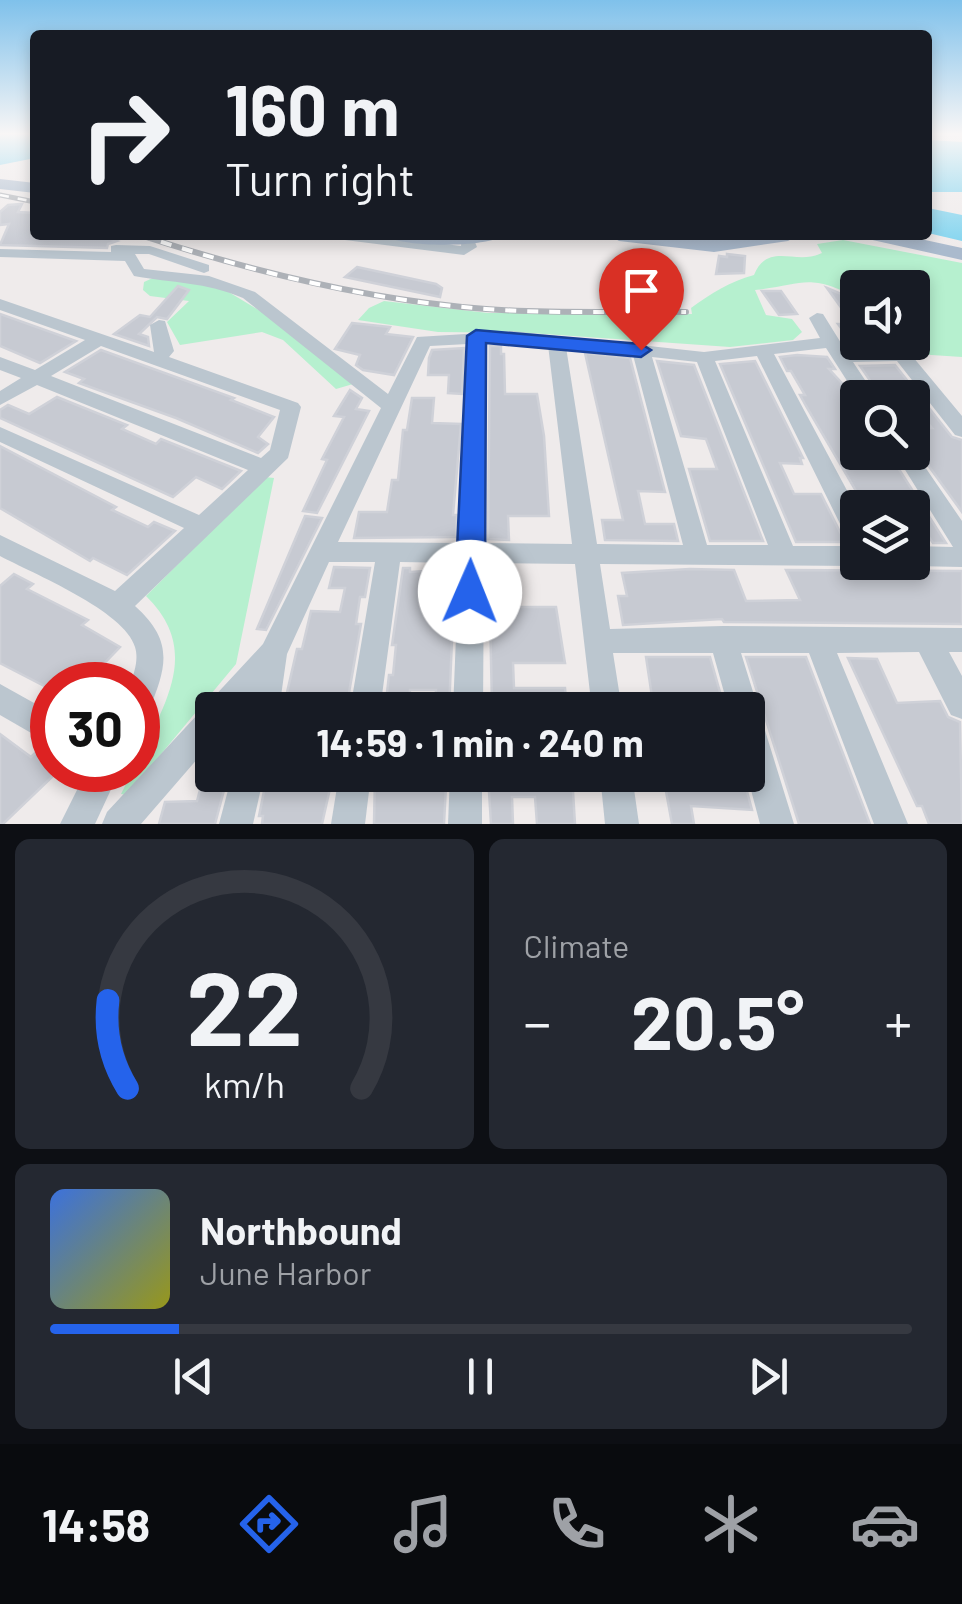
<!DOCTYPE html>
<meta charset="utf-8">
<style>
:root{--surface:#171b24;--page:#242831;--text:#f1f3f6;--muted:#9ea1a6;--line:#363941;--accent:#2563eb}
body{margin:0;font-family:Barlow,sans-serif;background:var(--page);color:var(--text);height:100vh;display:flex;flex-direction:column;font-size:38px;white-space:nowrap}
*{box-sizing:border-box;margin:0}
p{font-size:32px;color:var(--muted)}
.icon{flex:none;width:55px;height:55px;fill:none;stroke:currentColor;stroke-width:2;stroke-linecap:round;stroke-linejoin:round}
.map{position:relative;height:824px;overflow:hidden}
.details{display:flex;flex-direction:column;gap:15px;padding:15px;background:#0d0f14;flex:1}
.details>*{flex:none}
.guide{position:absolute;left:30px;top:30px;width:902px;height:210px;border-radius:10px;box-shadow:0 5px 15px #0003;background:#171b24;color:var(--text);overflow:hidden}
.buttons{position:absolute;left:840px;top:270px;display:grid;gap:20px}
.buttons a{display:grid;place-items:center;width:90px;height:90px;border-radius:10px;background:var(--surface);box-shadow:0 5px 15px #0003;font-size:50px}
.speed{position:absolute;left:30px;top:662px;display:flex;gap:20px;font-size:50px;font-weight:700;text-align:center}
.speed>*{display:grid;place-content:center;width:130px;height:130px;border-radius:50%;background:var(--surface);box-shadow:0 5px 15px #0003;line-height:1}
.speed .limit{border:15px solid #d22;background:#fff;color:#111}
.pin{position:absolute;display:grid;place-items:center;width:85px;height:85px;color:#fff;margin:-102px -42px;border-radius:50% 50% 50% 0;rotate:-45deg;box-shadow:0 0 10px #0007}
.pin .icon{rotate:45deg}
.me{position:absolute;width:110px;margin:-55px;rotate:1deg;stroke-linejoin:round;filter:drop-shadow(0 0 8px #0008)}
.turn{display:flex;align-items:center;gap:35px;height:210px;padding:0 30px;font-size:45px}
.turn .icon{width:130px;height:130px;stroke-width:2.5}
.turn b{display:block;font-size:70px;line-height:85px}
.big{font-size:75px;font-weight:700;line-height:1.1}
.details .widget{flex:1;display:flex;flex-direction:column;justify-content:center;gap:15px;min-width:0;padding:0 35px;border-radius:15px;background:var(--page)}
.details .dial{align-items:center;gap:0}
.dial svg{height:260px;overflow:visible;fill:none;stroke:var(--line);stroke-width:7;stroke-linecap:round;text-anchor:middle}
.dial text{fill:var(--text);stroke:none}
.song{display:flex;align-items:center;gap:30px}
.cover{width:120px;height:120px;border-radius:15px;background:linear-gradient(135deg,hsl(220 70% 55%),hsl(60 70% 35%))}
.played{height:10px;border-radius:5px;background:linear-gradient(90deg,var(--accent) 15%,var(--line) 15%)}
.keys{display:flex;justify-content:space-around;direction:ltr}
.heat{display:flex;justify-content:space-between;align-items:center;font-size:55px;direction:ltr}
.details .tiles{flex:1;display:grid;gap:15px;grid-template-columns:1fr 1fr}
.widget:last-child{grid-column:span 2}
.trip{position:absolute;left:195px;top:692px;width:570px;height:100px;border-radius:10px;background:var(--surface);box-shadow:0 5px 15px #0003;font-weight:700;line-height:100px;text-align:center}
.dock{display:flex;height:160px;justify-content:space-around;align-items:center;background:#090b0e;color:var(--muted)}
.dock .icon{width:70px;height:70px}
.dock .on{color:var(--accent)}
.dock b{font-size:45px;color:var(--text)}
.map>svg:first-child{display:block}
</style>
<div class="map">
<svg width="962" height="824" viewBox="0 0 962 824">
<rect width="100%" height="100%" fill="#efebeb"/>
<!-- green -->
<g fill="#b6f0cf">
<path d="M843,240L962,263V357L901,353L886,343L912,342V288H858L857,298C808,272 803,285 755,290L766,315L792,319L802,332L793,340L730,347L530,333L438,332L358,320L369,308L384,301L488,313L692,314L691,308C712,293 729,282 754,275C768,241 796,266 822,253L817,244Z"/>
<path d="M155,277L222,288L275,320L353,384L336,389L283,340L262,332L180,345L167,322L189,301L150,296L143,290L144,282Z"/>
<path d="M265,477L274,478L236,664L127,795L121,794L133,770H138V760C166,702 201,650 146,596Z"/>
</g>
<!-- water -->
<g fill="#81d4ef">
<path d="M0,133H35V158L0,165Z"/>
<path d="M928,140L962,142V192H928Z"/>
<path d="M928,208L962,215V241L928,233Z"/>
</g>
<!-- building -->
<g fill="#c7cad2" stroke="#cfd1d8" stroke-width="2.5">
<path d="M22,204L18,212L35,213V235H100L117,241L108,244L107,248L0,245L9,224L0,225V212L8,205Z"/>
<path d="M727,254L745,256L744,273L716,274L719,256L727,257Z"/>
<path d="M357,267L436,284L442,288L440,297L345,277Z"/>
<path d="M178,286L189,290L167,319L157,317L139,334L148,337L149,346L114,334L140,315L150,317Z"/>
<path d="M827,288L858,301V342H880L884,347H848L843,340H850L838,324H853Z"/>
<path d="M762,291H781L797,314L779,315Z"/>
<path d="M0,314L76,341L40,363L0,346Z"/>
<path d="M352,323L390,327L386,334L413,337L394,375L363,370L356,365L360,355L335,349Z"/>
<path d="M490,346H501V354H504L505,394H537L544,436L549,516H508L509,540L488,539Z"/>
<path d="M464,348L462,394L448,393L449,375H428L429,358L432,350Z"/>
<path d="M101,350L234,398L231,400L274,417L258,437L268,444L258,453L176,418L79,383L84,379L65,372Z"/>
<path d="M585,353L630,358L665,492L638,491L645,524H674L678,541L605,540L602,520H623Z"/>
<path d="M797,355L827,357L835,369H829L858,401V452H888L946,543H933L929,537H912V508H866L806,406L800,395H805L791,371H787L780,357Z"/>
<path d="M657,361L694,365L763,541H710L689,469H717L706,439L681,436Z"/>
<path d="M755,361L803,458H800L802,464L780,463L794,494H821L845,542H796L720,364Z"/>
<path d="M895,365L952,437L962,440V512L912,443V428H932L912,404V398H882L860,366Z"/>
<path d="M350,390L362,398L356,409L369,411L317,513L303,511L327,460L322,459L344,417L334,416Z"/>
<path d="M57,397L127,425L122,429L156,444L161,439L241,471L222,489L196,477L173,497L0,418V410L8,405L29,414Z"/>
<path d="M412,398H434L432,423L461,424L453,515H457L456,537L354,538L359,512H387L392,480H398L403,430H407Z"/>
<path d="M0,446L116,507L112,510L148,527L154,522L175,531L127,575L93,558L90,561L0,508Z"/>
<path d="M305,516L322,518L266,630L257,629Z"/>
<path d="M334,567L370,568L365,597H360L356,624H361L346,710H283L297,649H302L311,611L340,612L345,588H329Z"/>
<path d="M403,568H410V572L455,569L449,710H435L436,690H410L409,702H386L389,675H393L396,645H392Z"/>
<path d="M489,569H511L513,607H556L565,663H513L514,688H565L567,710L492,705Z"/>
<path d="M690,569L734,570L746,601L800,600L786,570L962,571V624L724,622L722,619L623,625L618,596H627L622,573Z"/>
<path d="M14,574L33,584L27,589L88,620L82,625L120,647L97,671L120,685H52V690L0,663V586Z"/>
<path d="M646,657H710L725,710H654Z"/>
<path d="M746,657H806L870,824H799Z"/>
<path d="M848,658L877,659L897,703L940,701L948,717L960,722L962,824H929L922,806H917Z"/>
<path d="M0,734L31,757L37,751L52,761V777L3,824H0Z"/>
<path d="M204,775H228L215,824H159L165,802L197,801Z"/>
<path d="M307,775H333L322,824H262L263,816H259L265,786L305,787Z"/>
<path d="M375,775H404L403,786H446L444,824H374Z"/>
<path d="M488,775H572L575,824H537L535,797H512L513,824H491Z"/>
<path d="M663,775H698L700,783L745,784L752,810L691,806L694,824H672Z"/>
</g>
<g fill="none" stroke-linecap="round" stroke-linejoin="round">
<!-- minor -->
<g fill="#bbc6cf" fill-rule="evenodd">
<path d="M330,235H371L461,246L462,235H472L477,247L464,255L337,239Z"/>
<path d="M116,245L150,246L209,265V271L204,273L149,254H135L144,269L209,276L255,292L388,394L417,337L512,331L704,352L820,338L809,318L817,313L823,314L846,351H908L962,416V437L955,435L897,361L853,362L877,398H858L826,348L774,354L858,511V544L849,542L757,356L715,361L793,546H858V562L867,563L858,566L600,564L610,629L723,626L962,628V652H949L962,676V719L951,715L919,652L837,653L908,824H874L809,653H741L794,824H760L747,775L748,710H729L713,653H613L622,710H592L575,564L484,563L483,710H453L459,563L400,562L380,710H350L375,562H329L287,654L279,710H249L251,698L241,710H212V742L141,824H102L107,812L263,644L381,408L243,298C206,282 172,283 134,276L125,261L0,257V249L111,252V246ZM512,341L548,345L572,544L484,543L486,343ZM468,344L460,543L338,542L430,346ZM566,347L633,355L683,545L597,544ZM652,357L697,362L768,545H707Z"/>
<path d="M0,299L154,352L150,325L159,320L165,321L174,351L169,357L298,403L301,407L288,458L135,606C174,641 167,666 149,710L138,714V685H130C134,673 139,660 135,647C125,611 32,573 0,556V535L115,591L184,528L0,442V427L199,515L248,470L37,385L0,405V391L21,378L0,370V357L35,370L85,340L0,310ZM101,346L280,410L270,450L261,458L51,376Z"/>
<path d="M912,448L962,521V567L912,566L903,562H912V546L953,547L894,452H912Z"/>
<path d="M0,684L52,713V745L0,715Z"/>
<path d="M87,770H120L95,824H60Z"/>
<path d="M232,775H264L253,824H219Z"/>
<path d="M339,775H371L365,824H331Z"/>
<path d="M450,775H482V824H448Z"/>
<path d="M600,775H632L639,824H605Z"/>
</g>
<!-- major -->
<g fill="#aabacd" fill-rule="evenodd">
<path d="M0,179L35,183V193L0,189Z"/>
<path d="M384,235H504C487,248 401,248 384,235Z"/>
<path d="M609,235L714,240L798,235L788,241L714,252L619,241Z"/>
<path d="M865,235H902L962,248V260L868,239Z"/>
</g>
<defs>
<path id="rail-far1" d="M0,195L35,202"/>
<path id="rail" d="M140,235C253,272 367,300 486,309C552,314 619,311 686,312"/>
</defs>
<!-- rail-far1 casing -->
<use href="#rail-far1" stroke="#adb1b7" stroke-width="5"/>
<!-- rail casing -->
<use href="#rail" stroke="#adb1b7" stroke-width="6"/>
<!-- rail-far1 -->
<use href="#rail-far1" stroke="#fff" stroke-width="2.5" stroke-dasharray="9" stroke-linecap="butt"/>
<!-- rail -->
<use href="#rail" stroke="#fff" stroke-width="4" stroke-dasharray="11" stroke-linecap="butt"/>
</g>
<!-- sky -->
<linearGradient id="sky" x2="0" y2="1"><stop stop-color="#7fc1eb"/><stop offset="0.54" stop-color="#f8f6f6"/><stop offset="1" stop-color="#f8f6f6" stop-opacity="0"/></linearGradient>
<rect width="962" height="248" fill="url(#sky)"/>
<!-- route -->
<path fill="#2563eb" stroke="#184099" stroke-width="2.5" d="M476,330L641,344L651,350L641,357L486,343L485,592L481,601L470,605L460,601L455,592L467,336Z"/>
</svg>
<div class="buttons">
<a><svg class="icon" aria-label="sound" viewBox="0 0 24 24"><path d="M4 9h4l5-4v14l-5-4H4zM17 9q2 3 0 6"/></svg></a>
<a><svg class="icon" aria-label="search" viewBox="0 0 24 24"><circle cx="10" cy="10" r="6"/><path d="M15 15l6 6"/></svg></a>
<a><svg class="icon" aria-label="layers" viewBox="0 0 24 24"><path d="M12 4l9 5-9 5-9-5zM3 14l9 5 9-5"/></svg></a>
</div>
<div class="speed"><div class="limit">30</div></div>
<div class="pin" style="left:641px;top:350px;background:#d93025"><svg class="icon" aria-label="arrive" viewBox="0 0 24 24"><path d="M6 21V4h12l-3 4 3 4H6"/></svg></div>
<svg class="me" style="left:470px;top:592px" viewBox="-20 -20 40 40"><circle r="19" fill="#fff"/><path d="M0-13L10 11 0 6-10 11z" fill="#2563eb"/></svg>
<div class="trip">14:59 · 1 min · 240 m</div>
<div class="guide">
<div class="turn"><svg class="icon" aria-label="right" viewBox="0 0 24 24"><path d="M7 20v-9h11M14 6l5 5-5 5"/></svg><div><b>160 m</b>Turn right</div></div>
</div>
</div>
<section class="details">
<div class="tiles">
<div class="widget dial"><svg viewBox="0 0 100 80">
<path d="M14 69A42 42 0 1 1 86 69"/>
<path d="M14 69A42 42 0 0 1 8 42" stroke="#2563eb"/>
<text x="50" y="56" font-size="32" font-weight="700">22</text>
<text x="50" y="72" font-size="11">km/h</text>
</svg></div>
<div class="widget"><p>Climate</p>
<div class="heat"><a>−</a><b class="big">20.5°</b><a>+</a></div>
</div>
<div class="widget">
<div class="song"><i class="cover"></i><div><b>Northbound</b><p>June Harbor</p></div></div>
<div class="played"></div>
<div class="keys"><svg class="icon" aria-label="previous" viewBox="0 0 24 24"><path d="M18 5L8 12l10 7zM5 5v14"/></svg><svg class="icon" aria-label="pause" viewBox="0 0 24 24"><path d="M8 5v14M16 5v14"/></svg><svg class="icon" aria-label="next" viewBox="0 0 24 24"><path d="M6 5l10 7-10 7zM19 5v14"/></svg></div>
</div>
</div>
</section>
<nav class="dock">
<b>14:58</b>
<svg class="icon on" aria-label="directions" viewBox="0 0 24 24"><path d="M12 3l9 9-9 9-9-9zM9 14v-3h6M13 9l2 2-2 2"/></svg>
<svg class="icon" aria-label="music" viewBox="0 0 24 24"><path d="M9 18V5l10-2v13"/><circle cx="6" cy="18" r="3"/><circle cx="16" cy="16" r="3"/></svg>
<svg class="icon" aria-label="phone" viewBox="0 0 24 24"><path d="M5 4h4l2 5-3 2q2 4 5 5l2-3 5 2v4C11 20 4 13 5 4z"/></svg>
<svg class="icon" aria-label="climate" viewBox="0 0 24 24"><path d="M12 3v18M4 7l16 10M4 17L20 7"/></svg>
<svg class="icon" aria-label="car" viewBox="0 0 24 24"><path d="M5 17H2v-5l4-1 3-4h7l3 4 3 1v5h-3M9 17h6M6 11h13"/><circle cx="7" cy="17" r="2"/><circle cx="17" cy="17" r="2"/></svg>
</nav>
